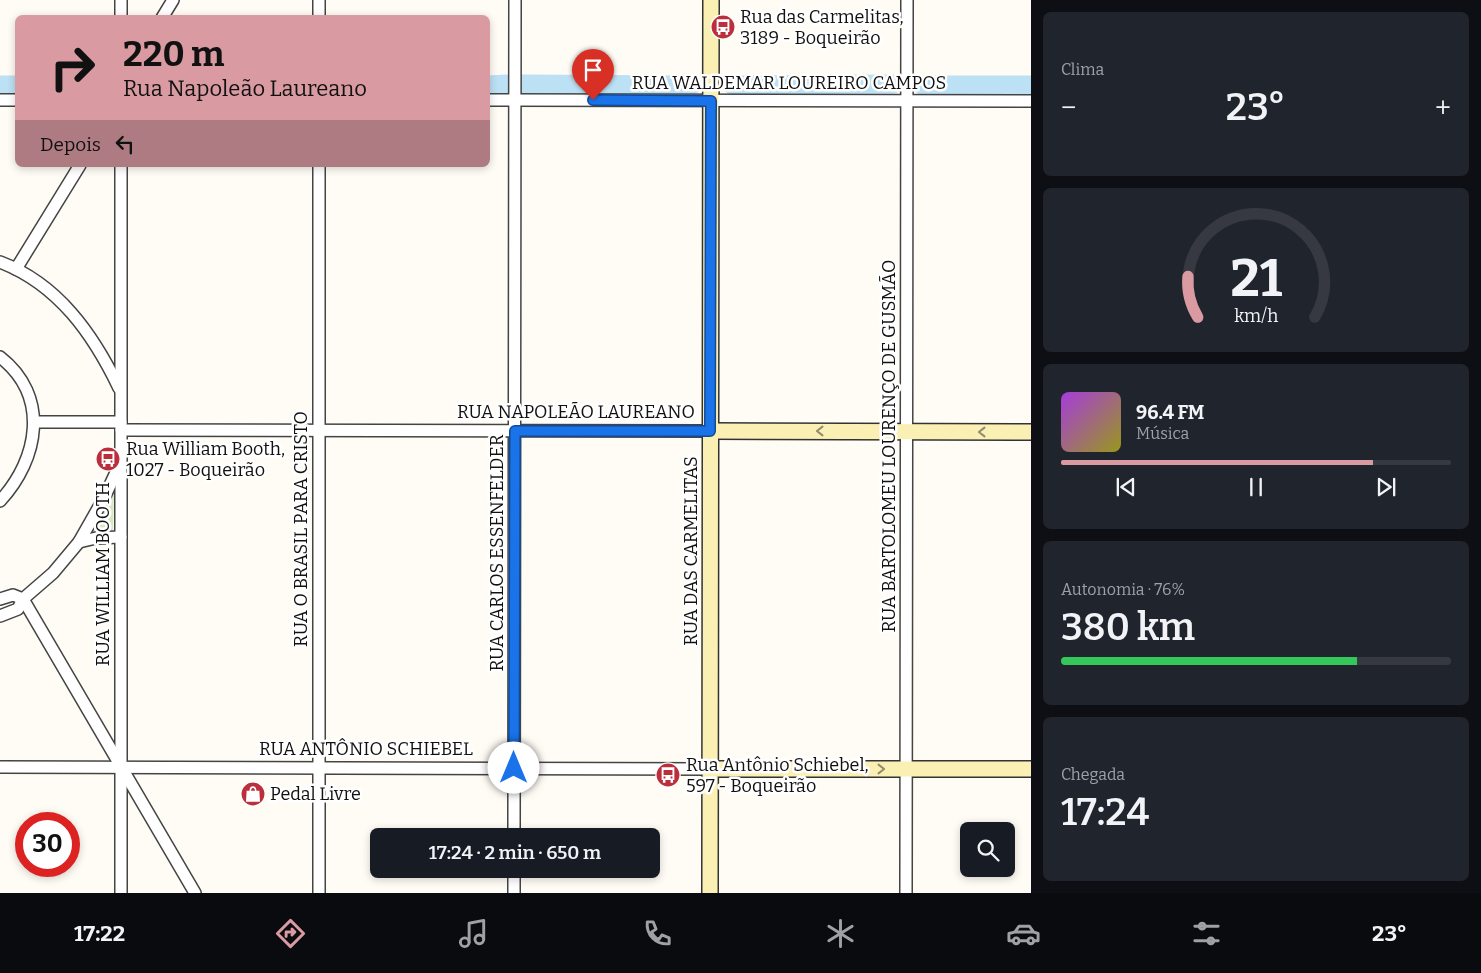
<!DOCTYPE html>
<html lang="pt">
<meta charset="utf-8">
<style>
:root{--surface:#171b24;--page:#20242c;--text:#f1f3f6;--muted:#9ea1a6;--line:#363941;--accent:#d99aa2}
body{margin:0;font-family:Bitter,serif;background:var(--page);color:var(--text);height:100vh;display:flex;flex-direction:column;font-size:19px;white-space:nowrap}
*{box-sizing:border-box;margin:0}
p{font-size:16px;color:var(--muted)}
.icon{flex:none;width:28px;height:28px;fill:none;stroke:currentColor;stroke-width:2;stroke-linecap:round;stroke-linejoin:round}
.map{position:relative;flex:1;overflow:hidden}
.sheet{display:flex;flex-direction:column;gap:12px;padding:12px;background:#0d0f14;width:450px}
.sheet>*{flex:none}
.top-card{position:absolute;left:15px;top:15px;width:475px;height:152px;border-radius:8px;box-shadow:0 2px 8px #0003;background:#d99aa2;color:#111;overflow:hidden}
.tools{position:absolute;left:960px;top:822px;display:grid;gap:10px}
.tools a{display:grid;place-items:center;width:55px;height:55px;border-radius:8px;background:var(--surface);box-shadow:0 2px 8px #0003;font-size:25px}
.speed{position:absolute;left:15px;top:812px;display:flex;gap:10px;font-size:25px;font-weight:700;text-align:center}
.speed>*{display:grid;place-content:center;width:65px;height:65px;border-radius:50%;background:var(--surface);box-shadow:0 2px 8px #0003;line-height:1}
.speed .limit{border:8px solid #d22;background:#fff;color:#111}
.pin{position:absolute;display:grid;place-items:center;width:42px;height:42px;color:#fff;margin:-51px -21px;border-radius:50% 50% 50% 0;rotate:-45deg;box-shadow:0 0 5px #0007}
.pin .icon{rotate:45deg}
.me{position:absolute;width:55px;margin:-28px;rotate:0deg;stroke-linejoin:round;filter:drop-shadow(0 0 4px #0008)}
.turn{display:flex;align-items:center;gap:18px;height:105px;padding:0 25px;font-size:22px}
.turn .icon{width:65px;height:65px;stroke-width:2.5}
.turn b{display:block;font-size:35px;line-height:42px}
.then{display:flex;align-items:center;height:48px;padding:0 25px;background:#0003;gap:10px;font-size:19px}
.big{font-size:38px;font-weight:600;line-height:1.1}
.sheet .card{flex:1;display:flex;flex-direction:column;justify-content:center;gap:8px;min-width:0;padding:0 18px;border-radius:8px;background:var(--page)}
.sheet .dial{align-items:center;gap:0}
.dial svg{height:130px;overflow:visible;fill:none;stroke:var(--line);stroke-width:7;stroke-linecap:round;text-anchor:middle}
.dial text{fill:var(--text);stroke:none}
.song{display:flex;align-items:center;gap:15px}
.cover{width:60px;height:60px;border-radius:8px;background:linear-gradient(135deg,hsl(280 70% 55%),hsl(60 70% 35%))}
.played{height:5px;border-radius:2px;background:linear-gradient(90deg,var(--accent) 80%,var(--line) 80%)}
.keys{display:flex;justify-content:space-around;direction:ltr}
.heat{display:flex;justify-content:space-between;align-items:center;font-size:28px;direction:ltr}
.charge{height:8px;border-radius:4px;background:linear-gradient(90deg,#34c759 76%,var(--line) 0)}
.trip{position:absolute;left:370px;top:828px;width:290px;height:50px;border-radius:8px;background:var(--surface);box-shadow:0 2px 8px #0003;font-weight:600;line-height:50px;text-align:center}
.menu{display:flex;height:80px;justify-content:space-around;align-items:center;background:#090b0e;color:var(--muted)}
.menu .icon{width:35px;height:35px}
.menu .on{color:var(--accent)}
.menu b{font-size:22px;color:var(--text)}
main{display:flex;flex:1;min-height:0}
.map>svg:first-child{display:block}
</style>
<main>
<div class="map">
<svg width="1031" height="893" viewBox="0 0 1031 893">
<rect width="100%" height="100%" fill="#fefcf5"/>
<!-- green -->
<path fill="#d6e8bf" d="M114,488L113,531L98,532L91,534Z"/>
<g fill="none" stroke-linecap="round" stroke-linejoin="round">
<!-- river -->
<g stroke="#bce1f4" stroke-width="19">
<path d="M521,84L692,85"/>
<path d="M0,85H18"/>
<path d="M488,85L506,84"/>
<path d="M732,85L893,84"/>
<path d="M922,85H1031"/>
</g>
<defs>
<g id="street">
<path d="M121,0V18"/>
<path d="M162,18L173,0"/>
<path d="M319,18V0"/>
<path d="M0,100H18"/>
<path d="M488,100L1031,101"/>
<path d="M121,165V893"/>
<path d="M0,262C58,284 93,334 119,388"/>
<path d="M16,269L80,165"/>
<path d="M0,357C50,396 39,459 0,501"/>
<path d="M34,422H121"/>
<path d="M121,430L710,431"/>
<path d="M79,542L96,538L121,537"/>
<path d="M0,599L13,595L23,599"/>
<path d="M23,599L195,893"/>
<path d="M0,616L18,609L23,599L53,573L79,542L104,498L118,468"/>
<path d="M0,767L710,769"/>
<path d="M514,836L515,0"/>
<path d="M319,893V165"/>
<path d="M514,893V869"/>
<path d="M906,893L907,0"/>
</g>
<g id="secondary">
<path d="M710,431L1031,432"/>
<path d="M710,769H1031"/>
<path d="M710,893L711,0"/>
</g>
</defs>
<!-- street casing -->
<use href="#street" stroke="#444" stroke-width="14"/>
<!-- secondary casing -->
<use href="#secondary" stroke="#333" stroke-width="18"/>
<!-- street -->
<use href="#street" stroke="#fff" stroke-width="11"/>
<!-- secondary -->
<use href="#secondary" stroke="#fbf0b4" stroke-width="15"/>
</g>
<!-- one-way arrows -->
<defs><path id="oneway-chevron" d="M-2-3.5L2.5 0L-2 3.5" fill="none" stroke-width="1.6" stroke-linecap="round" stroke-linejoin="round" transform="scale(1.25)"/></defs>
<g stroke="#928c6b">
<use href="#oneway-chevron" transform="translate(820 431) rotate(-180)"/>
<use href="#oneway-chevron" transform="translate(982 432) rotate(-180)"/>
<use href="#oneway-chevron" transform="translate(881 769)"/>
</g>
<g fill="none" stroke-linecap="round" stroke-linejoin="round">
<defs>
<path id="route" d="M514,768L515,431H710L711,101L593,100"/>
</defs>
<!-- route casing -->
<use href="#route" stroke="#114b97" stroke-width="12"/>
<!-- route -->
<use href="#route" stroke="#1a73e8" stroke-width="9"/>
</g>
<!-- icons -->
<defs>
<symbol id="bus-disc" viewBox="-11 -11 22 22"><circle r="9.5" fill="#bb2e3b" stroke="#fff"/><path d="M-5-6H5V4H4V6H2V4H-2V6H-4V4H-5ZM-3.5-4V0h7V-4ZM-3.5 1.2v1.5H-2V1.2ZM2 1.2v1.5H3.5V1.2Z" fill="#fff"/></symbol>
<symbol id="shop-disc" viewBox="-11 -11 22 22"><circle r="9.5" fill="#bb2e3b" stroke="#fff"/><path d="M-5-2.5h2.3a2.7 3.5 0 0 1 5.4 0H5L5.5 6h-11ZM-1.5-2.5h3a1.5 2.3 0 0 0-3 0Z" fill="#fff"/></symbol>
</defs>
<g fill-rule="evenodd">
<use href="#bus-disc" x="709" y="13" width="28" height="28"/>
<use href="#bus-disc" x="94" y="445" width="28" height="28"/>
<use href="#bus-disc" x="654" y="761" width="28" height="28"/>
<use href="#shop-disc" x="239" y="780" width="28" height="28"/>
</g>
<g text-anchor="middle" stroke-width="5" stroke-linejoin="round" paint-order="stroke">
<!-- poi labels -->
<g font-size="18" fill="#111" stroke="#fff" text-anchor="start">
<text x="740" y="23">Rua das Carmelitas,<tspan x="740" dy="21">3189 - Boqueirão</tspan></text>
<text x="126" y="455">Rua William Booth,<tspan x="126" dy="21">1027 - Boqueirão</tspan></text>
<text x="686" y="771">Rua Antônio Schiebel,<tspan x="686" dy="21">597 - Boqueirão</tspan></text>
<text x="270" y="800">Pedal Livre</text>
</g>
<!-- street labels -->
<g font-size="18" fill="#111" stroke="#fff">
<text x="789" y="89">RUA WALDEMAR LOUREIRO CAMPOS</text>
<text x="576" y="418">RUA NAPOLEÃO LAUREANO</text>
<text transform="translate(889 446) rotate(-90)" y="6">RUA BARTOLOMEU LOURENÇO DE GUSMÃO</text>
<text transform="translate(301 529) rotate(-90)" y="6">RUA O BRASIL PARA CRISTO</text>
<text transform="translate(691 551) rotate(-90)" y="6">RUA DAS CARMELITAS</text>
<text transform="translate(497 553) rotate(-90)" y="6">RUA CARLOS ESSENFELDER</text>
<text transform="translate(103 574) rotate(-90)" y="6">RUA WILLIAM BOOTH</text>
<text x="366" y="755">RUA ANTÔNIO SCHIEBEL</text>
</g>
</g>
</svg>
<div class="tools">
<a><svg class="icon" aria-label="search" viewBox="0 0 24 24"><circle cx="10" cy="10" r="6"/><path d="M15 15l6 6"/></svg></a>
</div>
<div class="speed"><div class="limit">30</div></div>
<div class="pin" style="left:593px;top:100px;background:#d93025"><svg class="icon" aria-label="arrive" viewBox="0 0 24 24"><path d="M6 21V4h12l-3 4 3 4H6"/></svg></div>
<svg class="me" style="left:514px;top:768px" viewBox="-20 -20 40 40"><circle r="19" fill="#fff"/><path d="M0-13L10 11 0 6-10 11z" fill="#1a73e8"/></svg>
<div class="trip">17:24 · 2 min · 650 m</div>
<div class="top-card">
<div class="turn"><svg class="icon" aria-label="right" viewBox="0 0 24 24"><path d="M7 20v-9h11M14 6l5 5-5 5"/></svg><div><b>220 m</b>Rua Napoleão Laureano</div></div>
<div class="then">Depois<svg class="icon" aria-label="left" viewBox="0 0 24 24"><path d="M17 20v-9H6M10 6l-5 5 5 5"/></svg></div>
</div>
</div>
<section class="sheet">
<div class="card"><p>Clima</p>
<div class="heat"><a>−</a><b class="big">23°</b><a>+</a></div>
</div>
<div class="card dial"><svg viewBox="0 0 100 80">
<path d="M14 69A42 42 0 1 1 86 69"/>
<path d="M14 69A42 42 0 0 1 8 44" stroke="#d99aa2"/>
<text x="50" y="56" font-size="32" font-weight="700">21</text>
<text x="50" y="72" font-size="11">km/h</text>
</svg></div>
<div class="card">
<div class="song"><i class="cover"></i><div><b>96.4 FM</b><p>Música</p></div></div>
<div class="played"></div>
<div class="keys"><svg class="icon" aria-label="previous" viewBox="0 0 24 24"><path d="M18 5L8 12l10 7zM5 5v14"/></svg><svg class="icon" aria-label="pause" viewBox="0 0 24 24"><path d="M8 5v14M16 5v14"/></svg><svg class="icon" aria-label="next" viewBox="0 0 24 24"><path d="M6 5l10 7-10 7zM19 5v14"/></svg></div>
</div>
<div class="card"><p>Autonomia · 76%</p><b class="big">380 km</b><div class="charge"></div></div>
<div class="card"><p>Chegada</p><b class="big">17:24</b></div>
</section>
</main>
<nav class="menu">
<b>17:22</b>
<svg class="icon on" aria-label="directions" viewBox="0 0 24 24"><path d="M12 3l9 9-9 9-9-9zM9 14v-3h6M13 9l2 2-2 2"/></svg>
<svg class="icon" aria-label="music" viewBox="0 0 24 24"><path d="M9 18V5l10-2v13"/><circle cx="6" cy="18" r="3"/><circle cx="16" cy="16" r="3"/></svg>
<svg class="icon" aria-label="phone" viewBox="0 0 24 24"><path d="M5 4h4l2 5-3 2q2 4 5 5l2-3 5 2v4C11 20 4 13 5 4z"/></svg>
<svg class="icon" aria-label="climate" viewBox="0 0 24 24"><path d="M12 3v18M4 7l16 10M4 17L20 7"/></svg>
<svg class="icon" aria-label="car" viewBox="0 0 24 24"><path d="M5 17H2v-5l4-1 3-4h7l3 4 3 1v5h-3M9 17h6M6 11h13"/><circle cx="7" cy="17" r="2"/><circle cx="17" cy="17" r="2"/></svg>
<svg class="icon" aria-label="filters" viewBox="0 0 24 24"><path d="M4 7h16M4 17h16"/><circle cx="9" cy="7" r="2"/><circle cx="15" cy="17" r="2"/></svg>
<b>23°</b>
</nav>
